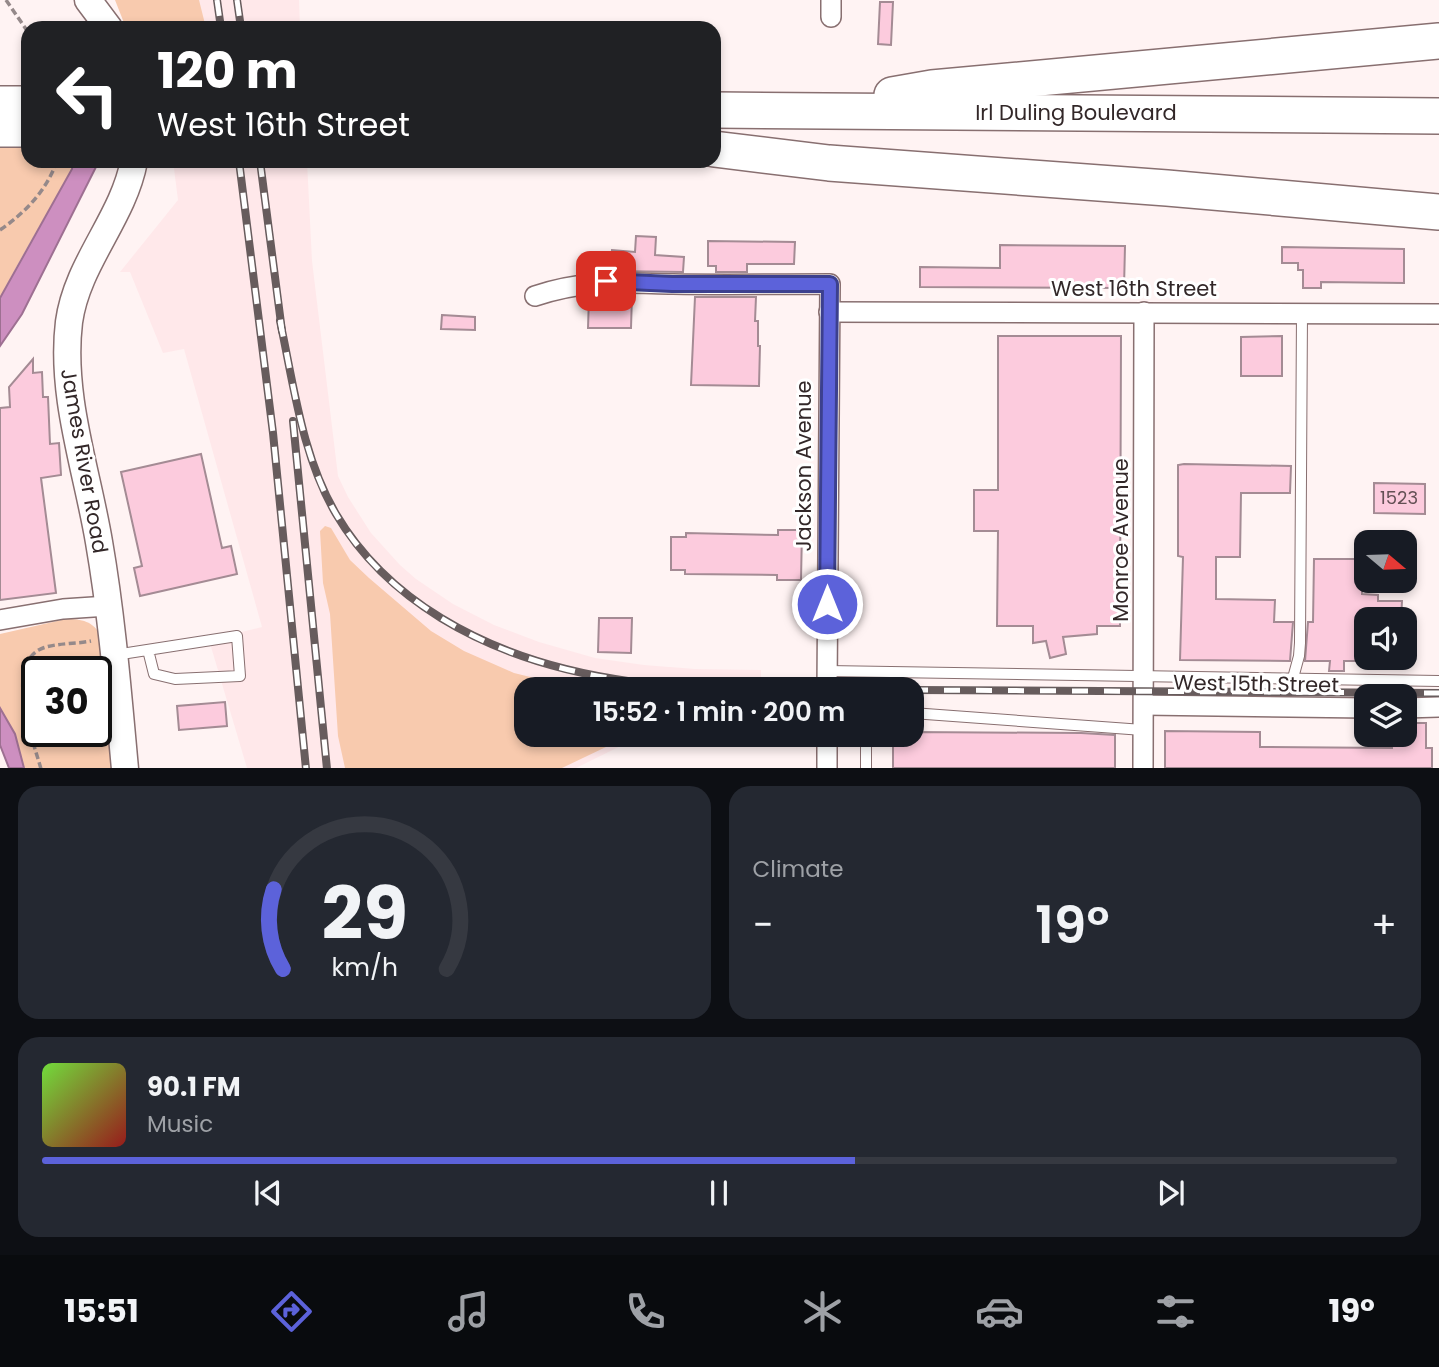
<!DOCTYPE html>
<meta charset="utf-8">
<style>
:root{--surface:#171b24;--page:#242831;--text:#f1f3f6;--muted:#9ea1a6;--line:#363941;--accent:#5c62da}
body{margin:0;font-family:Poppins,sans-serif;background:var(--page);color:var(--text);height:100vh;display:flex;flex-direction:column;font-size:26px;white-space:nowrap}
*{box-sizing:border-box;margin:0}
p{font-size:23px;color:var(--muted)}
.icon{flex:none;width:38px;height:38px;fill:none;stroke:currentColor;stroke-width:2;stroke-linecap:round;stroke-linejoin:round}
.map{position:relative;height:768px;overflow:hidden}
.details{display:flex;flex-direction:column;gap:18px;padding:18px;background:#0d0f14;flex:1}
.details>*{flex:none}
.hud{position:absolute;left:21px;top:21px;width:700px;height:147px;border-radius:21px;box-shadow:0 4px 10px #0003;background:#202124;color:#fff;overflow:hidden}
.needle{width:46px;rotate:109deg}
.controls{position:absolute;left:1354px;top:530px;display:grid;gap:14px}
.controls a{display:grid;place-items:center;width:63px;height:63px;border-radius:14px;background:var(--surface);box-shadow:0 4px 10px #0003;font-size:35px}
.speed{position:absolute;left:21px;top:656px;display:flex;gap:14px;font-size:35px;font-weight:700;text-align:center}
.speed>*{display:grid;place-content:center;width:91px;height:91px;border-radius:50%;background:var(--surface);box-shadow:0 4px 10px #0003;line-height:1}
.speed .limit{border:4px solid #111;border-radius:10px;background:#fff;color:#111}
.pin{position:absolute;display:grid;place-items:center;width:60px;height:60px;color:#fff;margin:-30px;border-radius:14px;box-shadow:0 4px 10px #0006}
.me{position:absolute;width:77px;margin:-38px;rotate:0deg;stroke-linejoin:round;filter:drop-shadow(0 0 5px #0008)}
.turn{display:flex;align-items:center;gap:24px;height:147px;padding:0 21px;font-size:32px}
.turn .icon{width:91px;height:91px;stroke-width:2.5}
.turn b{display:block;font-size:49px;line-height:60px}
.big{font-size:52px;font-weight:600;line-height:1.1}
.details .widget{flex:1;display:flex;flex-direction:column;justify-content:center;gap:10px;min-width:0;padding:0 24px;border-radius:21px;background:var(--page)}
.details .dial{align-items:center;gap:0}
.dial svg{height:182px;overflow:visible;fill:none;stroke:var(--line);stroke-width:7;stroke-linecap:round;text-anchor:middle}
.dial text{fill:var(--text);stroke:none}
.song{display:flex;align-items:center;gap:21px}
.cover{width:84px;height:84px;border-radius:10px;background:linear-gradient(135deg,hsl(100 70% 55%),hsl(0 70% 35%))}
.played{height:7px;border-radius:4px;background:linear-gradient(90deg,var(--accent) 60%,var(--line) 60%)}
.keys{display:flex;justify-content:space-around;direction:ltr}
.heat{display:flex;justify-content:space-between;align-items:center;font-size:38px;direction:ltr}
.details .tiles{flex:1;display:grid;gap:18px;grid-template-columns:1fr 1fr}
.widget:last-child{grid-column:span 2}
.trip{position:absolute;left:514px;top:677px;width:410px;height:70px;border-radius:21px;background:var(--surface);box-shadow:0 4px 10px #0003;font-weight:600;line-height:70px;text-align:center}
.tabs{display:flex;height:112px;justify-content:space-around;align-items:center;background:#090b0e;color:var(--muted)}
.tabs .icon{width:49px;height:49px}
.tabs .on{color:var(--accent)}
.tabs b{font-size:32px;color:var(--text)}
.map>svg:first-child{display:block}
</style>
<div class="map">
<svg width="1439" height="769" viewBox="0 0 1439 769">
<rect width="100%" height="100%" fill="#fff3f3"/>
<!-- built -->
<g fill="#ffe8ea">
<path d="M149,0H299L300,28H153Z"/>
<path d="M173,161H307L312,261L338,476L348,497L371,533L400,565L416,579L453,604L494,625L539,642L595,658L644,665L695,669L761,670V689L527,690V735H643L576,768H247L209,640L262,627L184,349L163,353L130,272H120L178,200Z"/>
</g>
<!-- green -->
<g fill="#f8caae" fill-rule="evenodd">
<path d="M115,0H199L206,28H126Z"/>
<path d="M0,142H28V161H73L72,168C49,212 22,254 0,298Z"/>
<path d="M325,526L331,528L350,560L369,578L431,631L464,651L514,673L563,685L600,689L527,690V735H631L562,768H345L338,736L330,614L323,583L320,531Z"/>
<path d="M66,619C82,619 93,621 101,636L115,768H19L0,725V634ZM37,672H96V732H37Z"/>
</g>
<!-- water -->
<g fill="#cd8fc0" stroke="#9e7092" stroke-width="2">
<path d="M73,161H99L22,314L0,346V298L72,169Z"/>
<path d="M0,708L15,734L24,768H9L0,745Z"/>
</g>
<!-- building -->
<g fill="#fccbdd" stroke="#a48b94" stroke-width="2">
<path d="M880,2H893L891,45L878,44Z"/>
<path d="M636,236L656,237L655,255L684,257L683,272L610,271L612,250L635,252Z"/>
<path d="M708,241L795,242L794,264H747V272H716V266H708Z"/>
<path d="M1000,245L1125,246L1124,288L920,287V267L1000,268Z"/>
<path d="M1282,247L1404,249V283L1321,282V288H1303V270H1298V263H1282Z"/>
<path d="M632,295L631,328H588L589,297Z"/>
<path d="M695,297H756L755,321H758V346H760L759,386L691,385Z"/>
<path d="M442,315L475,317V330L441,329Z"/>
<path d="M998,336H1121L1120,626H1097V634L1063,637L1066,654L1050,658L1046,641L1033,643V626H997L998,531H974V490H998Z"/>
<path d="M1282,336V376H1241V337Z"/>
<path d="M33,359V373L42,372L43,397H48L50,444L59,443L61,475L41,478L56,593L0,600V408L10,407L9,387Z"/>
<path d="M201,454L222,548L231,546L237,574L140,596L134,568L142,566L121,472Z"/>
<path d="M1184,464L1291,466L1290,493H1241L1240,557H1216V599L1275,600L1274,622H1293L1290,661L1180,660L1183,557L1178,556V465Z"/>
<path d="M1374,483L1425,484V514L1374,513Z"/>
<path d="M778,530H802L801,580H777V575L685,574V570H671V537H686V533L778,535Z"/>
<path d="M1314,559H1362V594L1378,595V601H1402L1401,620H1367V661H1344V671H1329L1330,661H1305L1308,622H1313Z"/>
<path d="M599,618H632L631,653L598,652Z"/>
<path d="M225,702L227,726L179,730L177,706Z"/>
<path d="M1405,723H1426V748H1432V768H1165V731L1260,732V747L1392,748V735H1405Z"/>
<path d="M912,732L1081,733L1115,735V768H893V735H912Z"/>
</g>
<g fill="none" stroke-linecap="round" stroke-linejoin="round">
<defs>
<g id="lane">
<path d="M115,655L237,636L240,676L175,679L154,674L148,650"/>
<path d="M827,671L1439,681"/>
<path d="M1293,678L1299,656L1300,643L1302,313"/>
<path d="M912,713L1143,730"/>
<path d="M866,769V735"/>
</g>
<g id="street">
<path d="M831,17V0"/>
<path d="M535,296C587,279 621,283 673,284C725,285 778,284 830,284L827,690"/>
<path d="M829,312L1439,314"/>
<path d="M0,620L63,609L108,606"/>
<path d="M1144,705L1367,708"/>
<path d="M1405,708L1439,707"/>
<path d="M827,769V735"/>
<path d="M1143,769L1144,312"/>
</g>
<g id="secondary">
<path d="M88,0L109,28"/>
<path d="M125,769C118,693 112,617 99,542C87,470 60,396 69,322C77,263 123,219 134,161"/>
</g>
<g id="highway">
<path d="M892,95L932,88L1439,41"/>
<path d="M0,104H28"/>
<path d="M714,110L1439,116"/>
<path d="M0,129H28"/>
<path d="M714,149L829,163L1167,188L1439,212"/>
</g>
</defs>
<!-- lane casing -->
<use href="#lane" stroke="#886f70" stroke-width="12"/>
<!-- street casing -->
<use href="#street" stroke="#886f70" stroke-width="22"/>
<!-- secondary casing -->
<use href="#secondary" stroke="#886f70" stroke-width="29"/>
<!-- highway casing -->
<use href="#highway" stroke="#886f70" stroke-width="38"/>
<!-- path -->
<g stroke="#95898a" stroke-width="3.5" stroke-dasharray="7 3.5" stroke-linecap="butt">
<path d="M6,0L28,32"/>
<path d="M0,230C26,212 46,191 57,161"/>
<path d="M41,769C33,740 3,663 43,648C57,643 76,644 91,641"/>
</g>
<!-- lane -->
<use href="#lane" stroke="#fff" stroke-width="10"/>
<!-- street -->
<use href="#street" stroke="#fff" stroke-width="19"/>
<!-- secondary -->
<use href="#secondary" stroke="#fff" stroke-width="26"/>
<!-- highway -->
<use href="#highway" stroke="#fff" stroke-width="35"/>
<defs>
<g id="rail">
<path d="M217,0L221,28"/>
<path d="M237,0L241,28"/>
<path d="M239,161L273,433L306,769"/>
<path d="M260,161L282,331"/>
<path d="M280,321C294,386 302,456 336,514C362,558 397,591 441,618C575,700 734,689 885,690"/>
<path d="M293,421L327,769"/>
<path d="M912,690L1439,693"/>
</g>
</defs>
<!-- rail casing -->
<use href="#rail" stroke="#675c5d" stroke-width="8"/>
<!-- rail -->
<use href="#rail" stroke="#fff" stroke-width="5" stroke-dasharray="16" stroke-linecap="butt"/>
</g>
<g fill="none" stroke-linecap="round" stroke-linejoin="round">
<defs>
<path id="route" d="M606,281L672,284H830L827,604"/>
</defs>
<!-- route casing -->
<use href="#route" stroke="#3c408e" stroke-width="18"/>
<!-- route -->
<use href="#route" stroke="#5c62da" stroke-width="12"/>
</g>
<g text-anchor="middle" stroke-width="6" stroke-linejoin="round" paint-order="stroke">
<!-- number labels -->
<g font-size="18" fill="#645055">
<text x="1399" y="504">1523</text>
</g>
<!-- street labels -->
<g font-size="21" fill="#322728" stroke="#fff">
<text x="1076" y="120">Irl Duling Boulevard</text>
<text x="1134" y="296">West 16th Street</text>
<text transform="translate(84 461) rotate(80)" y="7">James River Road</text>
<text transform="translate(804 466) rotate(-90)" y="7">Jackson Avenue</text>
<text transform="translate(1121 540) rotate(-90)" y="7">Monroe Avenue</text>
<text transform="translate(1256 684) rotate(1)" y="7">West 15th Street</text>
</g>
</g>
</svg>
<div class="controls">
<a><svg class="needle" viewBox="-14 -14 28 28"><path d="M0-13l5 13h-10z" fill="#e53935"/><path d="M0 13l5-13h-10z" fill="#9ea1a6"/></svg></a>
<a><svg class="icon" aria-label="sound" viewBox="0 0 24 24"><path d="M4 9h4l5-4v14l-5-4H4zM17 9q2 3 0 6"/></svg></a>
<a><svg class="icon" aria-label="layers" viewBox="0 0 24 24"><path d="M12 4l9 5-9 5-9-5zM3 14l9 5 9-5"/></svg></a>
</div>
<div class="speed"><div class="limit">30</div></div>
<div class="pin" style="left:606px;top:281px;background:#d93025"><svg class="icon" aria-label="arrive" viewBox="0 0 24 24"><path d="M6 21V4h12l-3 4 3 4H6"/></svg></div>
<svg class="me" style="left:827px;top:604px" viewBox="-20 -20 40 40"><circle r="17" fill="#5c62da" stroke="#fff" stroke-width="3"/><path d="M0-11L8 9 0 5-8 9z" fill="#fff"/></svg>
<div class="trip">15:52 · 1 min · 200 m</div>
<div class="hud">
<div class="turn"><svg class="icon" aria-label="left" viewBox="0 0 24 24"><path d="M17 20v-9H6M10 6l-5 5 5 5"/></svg><div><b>120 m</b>West 16th Street</div></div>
</div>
</div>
<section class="details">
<div class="tiles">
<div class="widget dial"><svg viewBox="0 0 100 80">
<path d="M14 69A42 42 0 1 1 86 69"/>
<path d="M14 69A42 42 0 0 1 10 34" stroke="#5c62da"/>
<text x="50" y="56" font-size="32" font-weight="700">29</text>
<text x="50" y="72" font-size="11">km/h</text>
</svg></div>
<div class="widget"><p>Climate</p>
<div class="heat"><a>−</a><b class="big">19°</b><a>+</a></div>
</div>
<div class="widget">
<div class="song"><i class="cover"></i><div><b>90.1 FM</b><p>Music</p></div></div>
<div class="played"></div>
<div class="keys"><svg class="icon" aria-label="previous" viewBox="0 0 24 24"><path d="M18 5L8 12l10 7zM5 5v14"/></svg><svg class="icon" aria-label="pause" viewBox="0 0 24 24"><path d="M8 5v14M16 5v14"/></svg><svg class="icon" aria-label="next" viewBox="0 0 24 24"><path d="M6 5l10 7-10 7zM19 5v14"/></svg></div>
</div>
</div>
</section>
<nav class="tabs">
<b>15:51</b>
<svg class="icon on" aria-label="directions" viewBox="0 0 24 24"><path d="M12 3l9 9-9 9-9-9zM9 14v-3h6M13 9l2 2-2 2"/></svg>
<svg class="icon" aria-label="music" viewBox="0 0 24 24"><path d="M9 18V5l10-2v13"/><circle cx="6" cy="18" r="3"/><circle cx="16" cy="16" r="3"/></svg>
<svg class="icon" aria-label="phone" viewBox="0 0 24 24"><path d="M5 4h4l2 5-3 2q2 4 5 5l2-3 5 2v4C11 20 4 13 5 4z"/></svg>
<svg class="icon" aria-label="climate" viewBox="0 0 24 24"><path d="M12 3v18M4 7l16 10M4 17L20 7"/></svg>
<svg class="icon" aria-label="car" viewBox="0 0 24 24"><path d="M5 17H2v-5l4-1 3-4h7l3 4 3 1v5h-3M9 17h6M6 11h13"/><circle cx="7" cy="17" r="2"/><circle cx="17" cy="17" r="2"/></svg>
<svg class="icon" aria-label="filters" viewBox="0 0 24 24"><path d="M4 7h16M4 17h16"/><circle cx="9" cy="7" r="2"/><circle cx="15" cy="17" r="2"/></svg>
<b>19°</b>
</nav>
